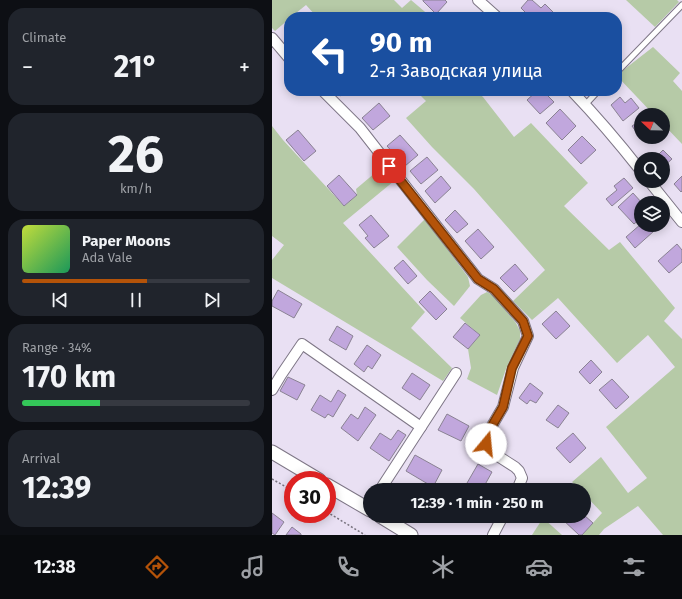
<!DOCTYPE html>
<meta charset="utf-8">
<style>
:root{--surface:#171b24;--page:#20242c;--text:#f1f3f6;--muted:#9ea1a6;--line:#363941;--accent:#b45309}
body{margin:0;font-family:"Fira Sans",sans-serif;background:var(--page);color:var(--text);height:100vh;display:flex;flex-direction:column;font-size:15px;white-space:nowrap}
*{box-sizing:border-box;margin:0}
p{font-size:13px;color:var(--muted)}
.icon{flex:none;width:22px;height:22px;fill:none;stroke:currentColor;stroke-width:2;stroke-linecap:round;stroke-linejoin:round}
.map{position:relative;flex:1;overflow:hidden}
.drawer{display:flex;flex-direction:column;gap:8px;padding:8px;background:#0d0f14;width:272px}
.drawer>*{flex:none}
.banner{position:absolute;left:12px;top:12px;width:338px;height:84px;border-radius:16px;box-shadow:0 2px 10px #0003;background:#1a4fa0;color:#fff;overflow:hidden}
.needle{width:26px;rotate:292deg}
.fabs{position:absolute;left:362px;top:108px;display:grid;gap:8px}
.fabs a{display:grid;place-items:center;width:36px;height:36px;border-radius:50%;background:var(--surface);box-shadow:0 2px 10px #0003;font-size:20px}
.speed{position:absolute;left:12px;top:471px;display:flex;gap:8px;font-size:20px;font-weight:700;text-align:center}
.speed>*{display:grid;place-content:center;width:52px;height:52px;border-radius:50%;background:var(--surface);box-shadow:0 2px 10px #0003;line-height:1}
.speed .limit{border:6px solid #d22;background:#fff;color:#111}
.pin{position:absolute;display:grid;place-items:center;width:34px;height:34px;color:#fff;margin:-17px;border-radius:8px;box-shadow:0 2px 6px #0006}
.me{position:absolute;width:44px;margin:-22px;rotate:17deg;stroke-linejoin:round;filter:drop-shadow(0 0 3px #0008)}
.turn{display:flex;align-items:center;gap:14px;height:84px;padding:0 20px;font-size:18px}
.turn .icon{width:52px;height:52px;stroke-width:2.5}
.turn b{display:block;font-size:28px;line-height:34px}
.big{font-size:30px;font-weight:700;line-height:1.1}
.drawer .tile{flex:1;display:flex;flex-direction:column;justify-content:center;gap:6px;min-width:0;padding:0 14px;border-radius:16px;background:var(--page)}
.drawer .dial{align-items:center;gap:0}
.dial b{font-size:52px;line-height:1}
.song{display:flex;align-items:center;gap:12px}
.cover{width:48px;height:48px;border-radius:6px;background:linear-gradient(135deg,hsl(70 70% 55%),hsl(150 70% 35%))}
.played{height:4px;border-radius:2px;background:linear-gradient(90deg,var(--accent) 55%,var(--line) 55%)}
.keys{display:flex;justify-content:space-around;direction:ltr}
.heat{display:flex;justify-content:space-between;align-items:center;font-size:22px;direction:ltr}
.charge{height:6px;border-radius:3px;background:linear-gradient(90deg,#34c759 34%,var(--line) 0)}
.trip{position:absolute;left:91px;top:483px;width:228px;height:40px;border-radius:20px;background:var(--surface);box-shadow:0 2px 10px #0003;font-weight:700;line-height:40px;text-align:center}
.dock{display:flex;height:64px;justify-content:space-around;align-items:center;background:#090b0e;color:var(--muted)}
.dock .icon{width:28px;height:28px}
.dock .active{color:var(--accent)}
.dock b{font-size:18px;color:var(--text)}
main{display:flex;flex:1;min-height:0}
.map>svg:first-child{display:block}
</style>
<main>
<section class="drawer">
<div class="tile"><p>Climate</p>
<div class="heat"><a>−</a><b class="big">21°</b><a>+</a></div>
</div>
<div class="tile dial"><b>26</b><p>km/h</p></div>
<div class="tile">
<div class="song"><i class="cover"></i><div><b>Paper Moons</b><p>Ada Vale</p></div></div>
<div class="played"></div>
<div class="keys"><svg class="icon" aria-label="previous" viewBox="0 0 24 24"><path d="M18 5L8 12l10 7zM5 5v14"/></svg><svg class="icon" aria-label="pause" viewBox="0 0 24 24"><path d="M8 5v14M16 5v14"/></svg><svg class="icon" aria-label="next" viewBox="0 0 24 24"><path d="M6 5l10 7-10 7zM19 5v14"/></svg></div>
</div>
<div class="tile"><p>Range · 34%</p><b class="big">170 km</b><div class="charge"></div></div>
<div class="tile"><p>Arrival</p><b class="big">12:39</b></div>
</section>
<div class="map">
<svg width="410" height="535" viewBox="0 0 410 535">
<rect width="100%" height="100%" fill="#e9e0f3"/>
<!-- green -->
<g fill="#b6caa7">
<path d="M0,0H122L130,8L139,0L159,17H45L34,5L19,17H17V19L3,31L0,28Z"/>
<path d="M354,0H405L407,2L383,27Z"/>
<path d="M381,47L408,73L401,81L410,91V144L391,124V115H382L345,76V75Z"/>
<path d="M144,91H205L211,97L242,137L259,123L316,183L292,206L337,250L348,242L403,308L392,321L410,339V535H391L366,506L332,529L327,535H310L330,513L312,494V490H308L300,482L329,457L356,493L375,478L334,427L403,367L376,335L345,363L286,298L260,320L241,301L273,270L202,189L160,147L134,118L154,101Z"/>
<path d="M0,126L11,140L72,206L85,195L84,189L110,167L122,181L71,223L153,312L139,328L180,368L171,381L0,278V260L12,245L0,236Z"/>
<path d="M153,219L196,277L198,286L182,306L155,280L125,247Z"/>
<path d="M215,292L222,296L244,323L248,331V339L234,369L225,395L195,379L199,368L196,349L208,335L188,318L209,295Z"/>
<path d="M271,518L290,535H260Z"/>
</g>
<!-- building -->
<g fill="#c1a7dd" stroke="#8a8293">
<path d="M151,0H173L175,2L164,14L151,1Z"/>
<path d="M256,0H260L269,8L273,4L282,13L279,17H258L249,8Z"/>
<path d="M64,91H75L68,96Z"/>
<path d="M265,91H271L282,102L268,114L255,100Z"/>
<path d="M348,97L353,103L359,98L367,108L351,121L339,105Z"/>
<path d="M107,103L118,116L101,130L90,118Z"/>
<path d="M288,109L304,126L290,140L274,123Z"/>
<path d="M369,120V137H374L370,140L360,126Z"/>
<path d="M26,130L44,151L32,161L14,140Z"/>
<path d="M128,135L146,155L133,166L115,146Z"/>
<path d="M310,136L324,150L309,164L296,150Z"/>
<path d="M391,150L400,159L391,167V159H384L383,158Z"/>
<path d="M155,157L166,170L149,184L138,171Z"/>
<path d="M67,175L85,195L72,206L55,186Z"/>
<path d="M169,176L179,188L163,203L153,191Z"/>
<path d="M410,176V191L409,192L402,184Z"/>
<path d="M352,178L361,188L340,206L334,199L345,190L342,186Z"/>
<path d="M361,193L370,203H369V218L362,224L346,207Z"/>
<path d="M183,210L196,224L185,233L173,220Z"/>
<path d="M99,215L117,236L102,248L93,238L96,236L87,225Z"/>
<path d="M369,224V225H376L382,231L363,248L354,237Z"/>
<path d="M206,229L222,247L209,259L193,241Z"/>
<path d="M405,244L410,250V262L397,273L386,261Z"/>
<path d="M131,260L145,276L136,284L122,268Z"/>
<path d="M243,264L256,279L242,292L228,278Z"/>
<path d="M6,290L30,304L22,318L0,306V301Z"/>
<path d="M158,291L175,309L164,320L147,302Z"/>
<path d="M284,311L298,326L284,339L270,324Z"/>
<path d="M193,323L208,335L196,349L181,337Z"/>
<path d="M65,326L81,336L74,350L57,340Z"/>
<path d="M95,345L109,355L100,369L96,366L92,372L82,364Z"/>
<path d="M319,360L330,372L318,384L307,372Z"/>
<path d="M140,373L158,385L148,400L130,388Z"/>
<path d="M16,377L33,385L25,400L8,391Z"/>
<path d="M340,379L357,397L344,409L327,390Z"/>
<path d="M258,383L271,393L264,403L258,400L255,404L247,398Z"/>
<path d="M66,390L74,395L61,417L56,414L53,418L39,410L48,395L59,402Z"/>
<path d="M286,405L297,413L286,428L274,420Z"/>
<path d="M93,407L104,415L86,441L69,428L79,414L86,419Z"/>
<path d="M175,414L197,426L189,441L166,430Z"/>
<path d="M126,430L134,435L117,461L98,448L108,433L119,440Z"/>
<path d="M301,433L314,448L298,463L284,448Z"/>
<path d="M143,455L170,470L161,487L134,471Z"/>
<path d="M206,464L220,472L210,490H191Z"/>
<path d="M312,502L317,507L312,512Z"/>
<path d="M0,513L12,522L3,535L0,533Z"/>
<path d="M312,515L321,523L310,535H307L289,518L291,516Z"/>
<path d="M20,527L29,534V535H14Z"/>
</g>
<g fill="none" stroke-linecap="round" stroke-linejoin="round">
<defs>
<g id="service">
<path d="M345,72L410,5"/>
<path d="M313,105L326,91"/>
</g>
<g id="minor">
<path d="M206,0L225,17"/>
<path d="M0,38L17,58"/>
<path d="M51,91L88,128L206,279L222,289L251,321L256,336L241,368L231,407L214,436V444L218,451L243,467L247,471L250,478L245,490"/>
<path d="M300,91C324,116 347,143 369,171"/>
<path d="M377,181L410,222"/>
<path d="M0,390L9,375L30,344L149,427"/>
<path d="M108,490L184,373"/>
<path d="M221,535L231,516"/>
</g>
<g id="secondary">
<path d="M0,452L47,480"/>
<path d="M55,485L98,510"/>
<path d="M108,516L139,535"/>
</g>
</defs>
<!-- service casing -->
<use href="#service" stroke="#7e7686" stroke-width="7"/>
<!-- minor casing -->
<use href="#minor" stroke="#7e7686" stroke-width="12"/>
<!-- secondary casing -->
<use href="#secondary" stroke="#7e7686" stroke-width="15"/>
<!-- path -->
<g stroke="#78737f" stroke-width="1.5" stroke-dasharray="2 2" stroke-linecap="butt">
<path d="M0,479L21,491"/>
<path d="M55,512L93,535"/>
</g>
<!-- service -->
<use href="#service" stroke="#fff" stroke-width="5"/>
<!-- minor -->
<use href="#minor" stroke="#fff" stroke-width="10"/>
<!-- secondary -->
<use href="#secondary" stroke="#fff" stroke-width="13"/>
</g>
<g fill="none" stroke-linecap="round" stroke-linejoin="round">
<defs>
<path id="route" d="M117,166L206,279L222,289L251,321L256,336L240,368L231,407L214,436V444"/>
</defs>
<!-- route casing -->
<use href="#route" stroke="#753606" stroke-width="10"/>
<!-- route -->
<use href="#route" stroke="#b45309" stroke-width="7"/>
</g>
</svg>
<div class="fabs">
<a><svg class="needle" viewBox="-14 -14 28 28"><path d="M0-13l5 13h-10z" fill="#e53935"/><path d="M0 13l5-13h-10z" fill="#9ea1a6"/></svg></a>
<a><svg class="icon" aria-label="search" viewBox="0 0 24 24"><circle cx="10" cy="10" r="6"/><path d="M15 15l6 6"/></svg></a>
<a><svg class="icon" aria-label="layers" viewBox="0 0 24 24"><path d="M12 4l9 5-9 5-9-5zM3 14l9 5 9-5"/></svg></a>
</div>
<div class="speed"><div class="limit">30</div></div>
<div class="pin" style="left:117px;top:166px;background:#d93025"><svg class="icon" aria-label="arrive" viewBox="0 0 24 24"><path d="M6 21V4h12l-3 4 3 4H6"/></svg></div>
<svg class="me" style="left:214px;top:444px" viewBox="-20 -20 40 40"><circle r="19" fill="#fff"/><path d="M0-13L10 11 0 6-10 11z" fill="#b45309"/></svg>
<div class="trip">12:39 · 1 min · 250 m</div>
<div class="banner">
<div class="turn"><svg class="icon" aria-label="left" viewBox="0 0 24 24"><path d="M17 20v-9H6M10 6l-5 5 5 5"/></svg><div><b>90 m</b>2-я Заводская улица</div></div>
</div>
</div>
</main>
<nav class="dock">
<b>12:38</b>
<svg class="icon active" aria-label="directions" viewBox="0 0 24 24"><path d="M12 3l9 9-9 9-9-9zM9 14v-3h6M13 9l2 2-2 2"/></svg>
<svg class="icon" aria-label="music" viewBox="0 0 24 24"><path d="M9 18V5l10-2v13"/><circle cx="6" cy="18" r="3"/><circle cx="16" cy="16" r="3"/></svg>
<svg class="icon" aria-label="phone" viewBox="0 0 24 24"><path d="M5 4h4l2 5-3 2q2 4 5 5l2-3 5 2v4C11 20 4 13 5 4z"/></svg>
<svg class="icon" aria-label="climate" viewBox="0 0 24 24"><path d="M12 3v18M4 7l16 10M4 17L20 7"/></svg>
<svg class="icon" aria-label="car" viewBox="0 0 24 24"><path d="M5 17H2v-5l4-1 3-4h7l3 4 3 1v5h-3M9 17h6M6 11h13"/><circle cx="7" cy="17" r="2"/><circle cx="17" cy="17" r="2"/></svg>
<svg class="icon" aria-label="filters" viewBox="0 0 24 24"><path d="M4 7h16M4 17h16"/><circle cx="9" cy="7" r="2"/><circle cx="15" cy="17" r="2"/></svg>
</nav>
